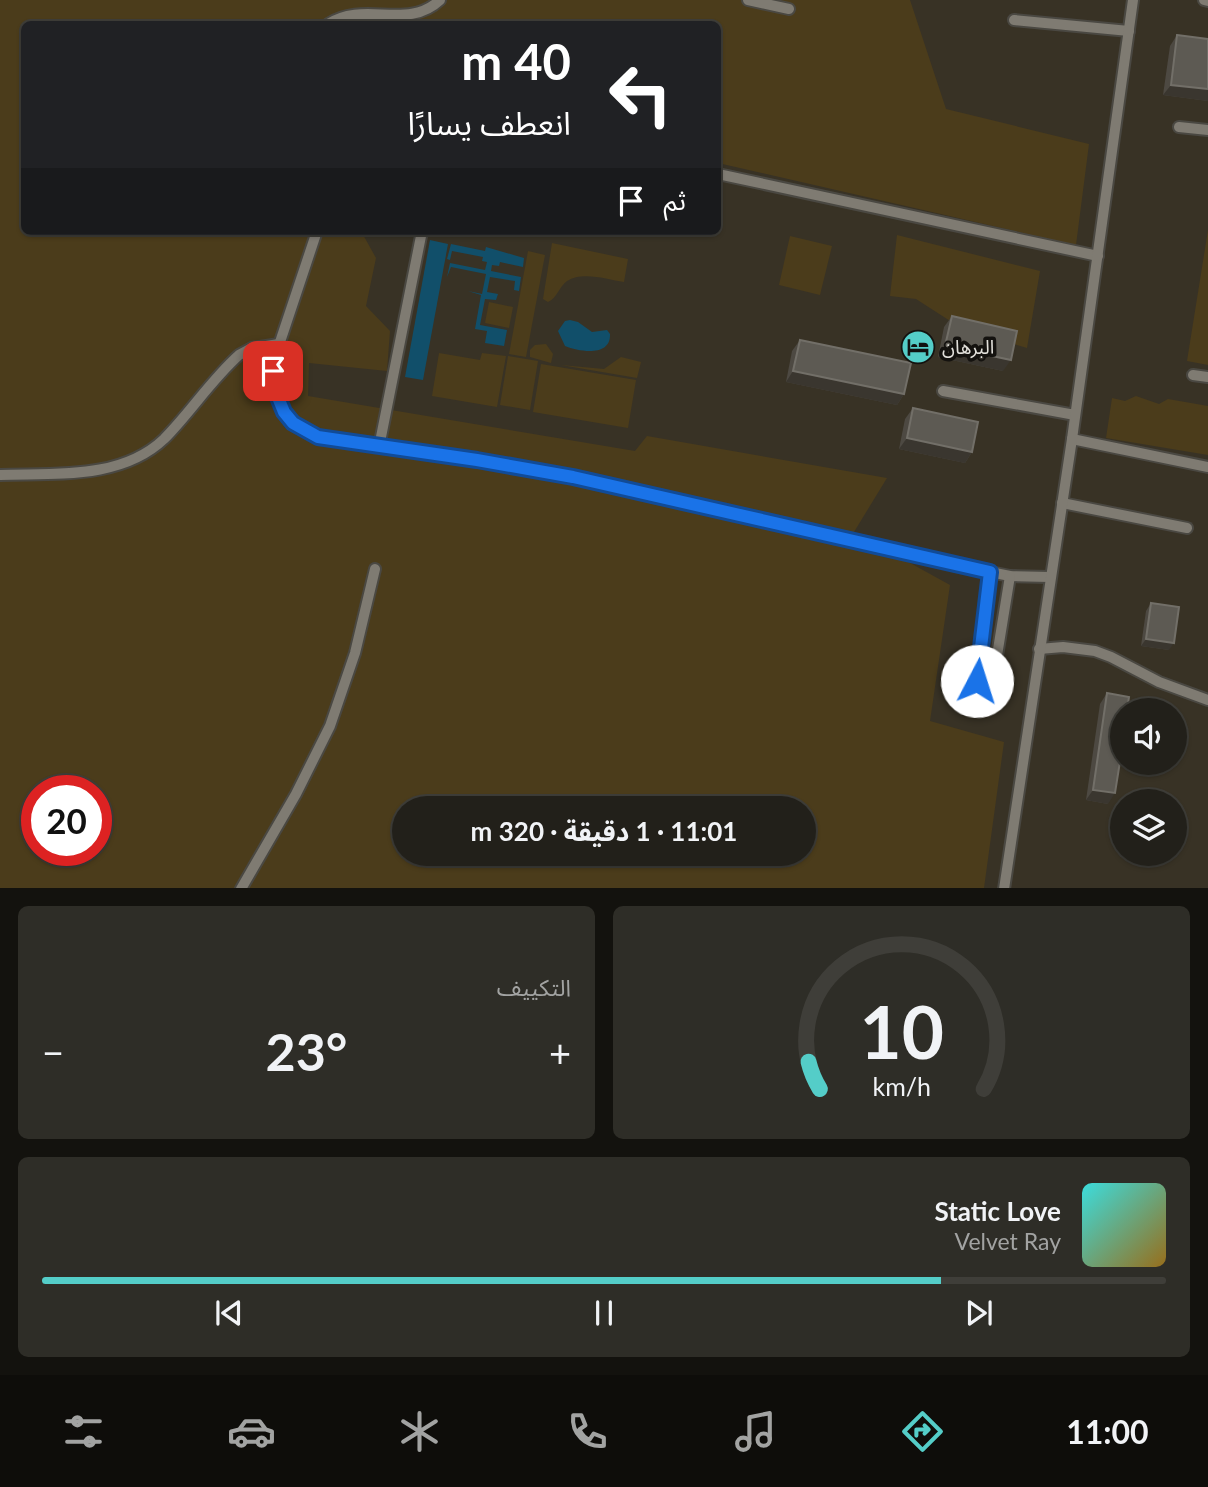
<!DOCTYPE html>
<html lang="ar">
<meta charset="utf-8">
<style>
:root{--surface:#22201a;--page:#2e2d27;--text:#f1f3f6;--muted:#a2a3a2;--line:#3f3e39;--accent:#54cdc8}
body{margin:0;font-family:Lato,"Noto Sans Arabic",sans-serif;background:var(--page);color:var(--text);direction:rtl;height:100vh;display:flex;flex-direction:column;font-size:26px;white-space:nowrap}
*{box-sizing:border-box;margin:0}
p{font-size:23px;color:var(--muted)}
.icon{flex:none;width:38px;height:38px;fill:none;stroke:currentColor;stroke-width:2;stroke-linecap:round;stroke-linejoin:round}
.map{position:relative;height:888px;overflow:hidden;direction:ltr}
.panel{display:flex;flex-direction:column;gap:18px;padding:18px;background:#13120e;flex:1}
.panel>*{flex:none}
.guide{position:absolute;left:21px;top:21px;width:700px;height:214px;border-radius:10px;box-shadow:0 2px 5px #0004,0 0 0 2px var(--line);direction:rtl;background:#202124;color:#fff;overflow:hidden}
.controls{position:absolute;left:1110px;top:698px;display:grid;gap:14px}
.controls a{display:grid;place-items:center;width:77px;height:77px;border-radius:50%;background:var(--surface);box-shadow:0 2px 5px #0004,0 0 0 2px var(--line);font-size:35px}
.speed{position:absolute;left:21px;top:775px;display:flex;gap:14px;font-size:35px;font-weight:700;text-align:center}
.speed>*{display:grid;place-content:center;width:91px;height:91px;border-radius:50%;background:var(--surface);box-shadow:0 2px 5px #0004,0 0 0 2px var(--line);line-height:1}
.speed .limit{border:10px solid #d22;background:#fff;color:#111}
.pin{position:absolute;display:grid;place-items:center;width:60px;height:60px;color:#fff;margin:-30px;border-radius:14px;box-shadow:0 4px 10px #0006}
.me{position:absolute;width:77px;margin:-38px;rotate:5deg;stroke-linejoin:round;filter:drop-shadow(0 0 5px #0008)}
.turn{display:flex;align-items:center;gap:24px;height:147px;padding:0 35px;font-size:32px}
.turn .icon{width:91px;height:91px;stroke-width:2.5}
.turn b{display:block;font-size:49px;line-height:60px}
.then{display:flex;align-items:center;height:66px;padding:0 35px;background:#0003;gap:14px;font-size:26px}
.big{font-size:52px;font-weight:700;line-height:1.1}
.panel .widget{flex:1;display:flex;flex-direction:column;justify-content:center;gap:10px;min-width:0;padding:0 24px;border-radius:10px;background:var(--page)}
.panel .dial{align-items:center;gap:0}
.dial svg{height:182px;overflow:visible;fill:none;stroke:var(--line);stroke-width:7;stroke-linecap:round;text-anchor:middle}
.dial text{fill:var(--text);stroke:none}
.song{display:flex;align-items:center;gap:21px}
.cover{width:84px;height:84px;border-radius:10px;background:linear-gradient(135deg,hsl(180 70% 55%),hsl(40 70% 35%))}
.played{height:7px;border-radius:4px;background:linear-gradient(90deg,var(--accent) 80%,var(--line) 80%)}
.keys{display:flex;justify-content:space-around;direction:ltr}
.heat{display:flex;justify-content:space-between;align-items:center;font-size:38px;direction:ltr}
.panel .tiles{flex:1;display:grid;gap:18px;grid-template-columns:1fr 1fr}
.widget:last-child{grid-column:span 2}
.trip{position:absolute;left:392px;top:796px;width:424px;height:70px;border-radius:35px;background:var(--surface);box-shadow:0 2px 5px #0004,0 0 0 2px var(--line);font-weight:700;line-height:70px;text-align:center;direction:rtl}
.menu{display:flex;height:112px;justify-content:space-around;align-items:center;background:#0e0d0a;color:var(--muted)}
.menu .icon{width:49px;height:49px}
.menu .current{color:var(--accent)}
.menu b{font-size:32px;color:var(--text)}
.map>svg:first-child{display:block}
</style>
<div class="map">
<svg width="1208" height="889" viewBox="0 0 1208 889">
<rect width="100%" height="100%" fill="#2d2a23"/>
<!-- built -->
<path fill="#383225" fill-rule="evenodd" d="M0,0H1208V888H0ZM24,24H718V231H24ZM1122,710H1174V763H1122ZM37,791H96V850H37ZM1122,802H1174V854H1122ZM404,808H803V854H404Z"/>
<!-- green -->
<g fill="#4b3c1b" fill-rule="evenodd">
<path d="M0,0H910L946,109L1089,144L1076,245L718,163V24H24V231H361L376,258L366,306L390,331L387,371L309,363L308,396L635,451L647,436L887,478L854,532L950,585L930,721L1004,742L984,888H0ZM37,791H96V850H37ZM404,808H803V854H404Z"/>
<path d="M1208,230V365L1187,361Z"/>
<path d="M897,235L1040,271L1027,348L961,328L916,299L890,296Z"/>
<path d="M790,236L832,246L820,295L779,285Z"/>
<path d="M552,243L628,259L624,282C607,279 582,271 567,281C559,287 557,298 548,302L543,299Z"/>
<path d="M528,251L545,255L526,357L509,354Z"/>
<path d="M489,302L513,307L509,328L485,323Z"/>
<path d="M546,344L553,354L551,363L530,357V350L535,345Z"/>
<path d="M439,353L480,360L482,353L506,356L497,407L432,396Z"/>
<path d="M508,356L538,361L530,410L500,405Z"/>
<path d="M621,357L641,362L637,378L561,365L604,369Z"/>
<path d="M541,364L636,380L628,428L533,412Z"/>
<path d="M1136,396L1159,404L1168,399L1208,406V455L1106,438L1112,398L1125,401Z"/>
</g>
<!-- water -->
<g fill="#114f6a">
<path d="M430,240L448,244L423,380L405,377Z"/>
<path d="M451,244L485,251L486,247L524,258L523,267L500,262L499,266L492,265L491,271L521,277L519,291L514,290L515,281L490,277L487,292L498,294L496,300L485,299L480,325L507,330L504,346L485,343L487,331L475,329L481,295L468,291L482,294L486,274L451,267L447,277L450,263L485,270L487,262L482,261L483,257L452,251L450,260L447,259Z"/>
<path d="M570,320L578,322L592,332L607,330L610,334C611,357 580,352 565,346L558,331L565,321Z"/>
</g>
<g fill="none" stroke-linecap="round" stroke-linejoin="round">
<defs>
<g id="service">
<path d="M748,0L789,9"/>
<path d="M1204,0L1208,1"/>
<path d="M1014,20L1129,31"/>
<path d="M328,24C365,0 407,31 440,0"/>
<path d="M1179,127L1208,130"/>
<path d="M718,174L1098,256"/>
<path d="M317,231L275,357C267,401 289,432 333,440L476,460L573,477L990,572L1010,576L1050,577"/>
<path d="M1193,375L1208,377"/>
<path d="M943,391L1075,415"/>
<path d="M1072,439L1208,467"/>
<path d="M379,447L422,231"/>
<path d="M0,475C54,473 121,480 164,439C190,413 211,380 239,355L252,348L279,344"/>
<path d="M1062,503L1187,528"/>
<path d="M990,572L976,677L979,684C986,687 990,686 993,680L1010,576"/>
<path d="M1039,649L1063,647L1095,651L1111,657L1159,682L1208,700"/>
<path d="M241,889L296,794L330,726L355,653L375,569"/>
<path d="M1004,889L1072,439L1133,0"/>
</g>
</defs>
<!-- service casing -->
<use href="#service" stroke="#4a4842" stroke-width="14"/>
<!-- service -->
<use href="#service" stroke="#7f7b72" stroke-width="10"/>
</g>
<!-- wall -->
<g fill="#4d4942">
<path d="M1177,35L1208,39V101L1163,95L1170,46Z"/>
<path d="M952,316L1003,371L938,357L944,327Z"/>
<path d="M800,340L904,394L897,405L786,382L792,351Z"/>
<path d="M913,408L972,452L965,463L899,449L905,419Z"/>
<path d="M1151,603L1169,650L1141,646L1146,611Z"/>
<path d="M1107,693L1108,804L1086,800L1100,704Z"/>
</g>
<!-- shaded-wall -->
<g fill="#3a362f">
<path d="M1171,85L1208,89V101L1163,95Z"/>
<path d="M945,346L1011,360L1003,371L938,357Z"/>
<path d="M793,371L904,394L897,405L786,382Z"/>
<path d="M907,438L972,452L965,463L899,449Z"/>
<path d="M1146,639L1174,643L1169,650L1141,646Z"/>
<path d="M1093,790L1115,793L1108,804L1086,800Z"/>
</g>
<!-- building -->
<g fill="#5d5a53" stroke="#726f68" stroke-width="2">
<path d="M1177,35L1208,39V89L1171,85Z"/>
<path d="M952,316L1017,331L1011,360L945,346Z"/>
<path d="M800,340L911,363L904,394L793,371Z"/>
<path d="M913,408L978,422L972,452L907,438Z"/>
<path d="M1151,603L1179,607L1174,643L1146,639Z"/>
<path d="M1107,693L1129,697L1127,710H1122V749L1115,793L1093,790Z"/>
</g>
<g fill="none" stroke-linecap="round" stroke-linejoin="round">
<defs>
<path id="route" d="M273,371V385L284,412L293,423L318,437L477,460L573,477L990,572L977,681"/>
</defs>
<!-- route casing -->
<use href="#route" stroke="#114b97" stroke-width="18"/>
<!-- route -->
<use href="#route" stroke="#1a73e8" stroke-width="12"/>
</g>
<!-- icons -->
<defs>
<symbol id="hotel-disc" viewBox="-11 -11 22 22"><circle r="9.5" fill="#54cdc8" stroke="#14120f"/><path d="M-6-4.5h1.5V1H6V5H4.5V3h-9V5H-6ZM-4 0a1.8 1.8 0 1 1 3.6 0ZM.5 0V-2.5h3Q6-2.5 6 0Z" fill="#111"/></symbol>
</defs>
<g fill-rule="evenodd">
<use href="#hotel-disc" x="899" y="328" width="38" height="38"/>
</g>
<g text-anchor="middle" stroke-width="7" stroke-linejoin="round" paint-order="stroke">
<!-- poi labels -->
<g font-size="19" fill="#e2e0db" stroke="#14120f" text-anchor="start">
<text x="942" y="354">البرهان</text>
</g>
</g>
</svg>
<div class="controls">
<a><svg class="icon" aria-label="sound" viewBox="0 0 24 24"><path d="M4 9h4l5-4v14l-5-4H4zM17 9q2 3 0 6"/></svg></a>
<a><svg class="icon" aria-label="layers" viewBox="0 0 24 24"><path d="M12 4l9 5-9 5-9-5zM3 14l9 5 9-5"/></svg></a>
</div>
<div class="speed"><div class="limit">20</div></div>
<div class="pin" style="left:273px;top:371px;background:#d93025"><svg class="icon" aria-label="arrive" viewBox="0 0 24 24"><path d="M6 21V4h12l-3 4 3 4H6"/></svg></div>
<svg class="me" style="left:977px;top:681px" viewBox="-20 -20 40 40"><circle r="19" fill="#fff"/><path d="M0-13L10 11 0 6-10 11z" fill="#1a73e8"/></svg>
<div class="trip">11:01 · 1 دقيقة · 320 m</div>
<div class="guide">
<div class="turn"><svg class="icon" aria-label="left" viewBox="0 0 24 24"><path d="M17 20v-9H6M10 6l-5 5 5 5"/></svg><div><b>40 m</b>انعطف يسارًا</div></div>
<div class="then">ثم<svg class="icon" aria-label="arrive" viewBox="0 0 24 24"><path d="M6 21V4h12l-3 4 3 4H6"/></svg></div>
</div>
</div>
<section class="panel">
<div class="tiles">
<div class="widget dial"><svg viewBox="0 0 100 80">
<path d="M14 69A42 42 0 1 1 86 69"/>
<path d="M14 69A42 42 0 0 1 9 57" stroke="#54cdc8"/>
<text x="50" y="56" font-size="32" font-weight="700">10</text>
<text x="50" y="72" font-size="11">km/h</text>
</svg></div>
<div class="widget"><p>التكييف</p>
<div class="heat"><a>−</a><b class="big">23°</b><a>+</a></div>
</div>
<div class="widget">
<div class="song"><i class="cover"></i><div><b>Static Love</b><p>Velvet Ray</p></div></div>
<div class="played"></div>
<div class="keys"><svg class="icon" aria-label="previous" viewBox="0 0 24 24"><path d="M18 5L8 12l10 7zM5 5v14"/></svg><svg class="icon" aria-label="pause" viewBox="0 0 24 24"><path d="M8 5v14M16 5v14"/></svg><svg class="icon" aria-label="next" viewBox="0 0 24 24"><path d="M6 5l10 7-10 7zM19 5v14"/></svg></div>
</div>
</div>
</section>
<nav class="menu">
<b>11:00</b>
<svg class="icon current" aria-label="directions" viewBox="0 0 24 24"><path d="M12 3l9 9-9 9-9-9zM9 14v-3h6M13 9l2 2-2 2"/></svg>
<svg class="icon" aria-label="music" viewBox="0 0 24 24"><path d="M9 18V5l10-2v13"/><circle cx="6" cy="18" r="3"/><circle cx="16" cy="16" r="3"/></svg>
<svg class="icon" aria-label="phone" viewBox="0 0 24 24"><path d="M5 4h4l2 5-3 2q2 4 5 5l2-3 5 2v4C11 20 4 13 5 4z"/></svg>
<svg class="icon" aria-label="climate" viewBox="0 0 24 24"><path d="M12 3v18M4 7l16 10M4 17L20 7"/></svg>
<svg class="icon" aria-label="car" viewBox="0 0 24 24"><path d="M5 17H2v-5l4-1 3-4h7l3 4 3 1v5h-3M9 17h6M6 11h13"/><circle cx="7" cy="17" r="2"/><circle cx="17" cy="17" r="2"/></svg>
<svg class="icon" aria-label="filters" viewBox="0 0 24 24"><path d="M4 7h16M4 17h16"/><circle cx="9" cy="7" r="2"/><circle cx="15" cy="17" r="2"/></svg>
</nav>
